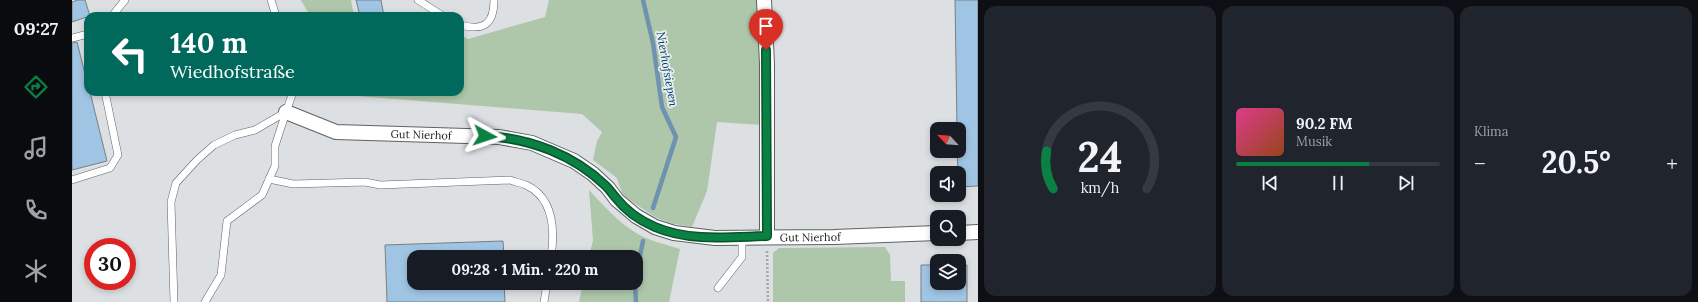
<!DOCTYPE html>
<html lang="de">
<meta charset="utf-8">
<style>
:root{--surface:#171b24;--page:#20242c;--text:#f1f3f6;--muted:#9ea1a6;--line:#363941;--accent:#0b8043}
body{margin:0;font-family:Lora,serif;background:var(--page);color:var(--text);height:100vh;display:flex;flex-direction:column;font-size:15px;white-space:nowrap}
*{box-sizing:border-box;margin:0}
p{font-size:13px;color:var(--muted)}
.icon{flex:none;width:22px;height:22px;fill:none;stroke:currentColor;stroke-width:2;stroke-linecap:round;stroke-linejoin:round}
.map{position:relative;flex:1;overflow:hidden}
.drawer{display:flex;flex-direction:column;gap:6px;padding:6px;background:#0d0f14;width:720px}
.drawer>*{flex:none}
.banner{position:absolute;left:12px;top:12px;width:380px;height:84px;border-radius:12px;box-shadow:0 2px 6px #0003;background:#00695c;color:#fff;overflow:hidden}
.needle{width:26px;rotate:296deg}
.fabs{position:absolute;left:858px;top:122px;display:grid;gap:8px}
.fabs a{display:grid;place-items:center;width:36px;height:36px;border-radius:8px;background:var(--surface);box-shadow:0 2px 6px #0003;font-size:20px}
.speed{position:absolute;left:12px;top:238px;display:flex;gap:8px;font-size:20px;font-weight:700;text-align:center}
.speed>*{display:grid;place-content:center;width:52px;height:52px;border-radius:50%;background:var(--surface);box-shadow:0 2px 6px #0003;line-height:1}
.speed .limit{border:6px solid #d22;background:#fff;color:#111}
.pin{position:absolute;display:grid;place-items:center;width:34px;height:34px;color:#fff;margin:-41px -17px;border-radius:50% 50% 50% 0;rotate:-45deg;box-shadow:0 0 4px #0007}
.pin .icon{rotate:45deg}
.me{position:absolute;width:44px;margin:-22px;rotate:95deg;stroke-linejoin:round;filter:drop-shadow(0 0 3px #0008)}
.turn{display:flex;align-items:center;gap:14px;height:84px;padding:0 20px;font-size:18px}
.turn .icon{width:52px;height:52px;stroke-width:2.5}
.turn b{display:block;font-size:28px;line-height:34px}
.big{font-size:30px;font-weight:800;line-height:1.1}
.drawer .widget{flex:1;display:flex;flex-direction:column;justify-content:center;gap:6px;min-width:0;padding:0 14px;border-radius:12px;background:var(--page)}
.drawer .dial{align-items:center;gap:0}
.dial svg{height:104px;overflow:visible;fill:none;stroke:var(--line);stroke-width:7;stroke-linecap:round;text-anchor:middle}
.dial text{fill:var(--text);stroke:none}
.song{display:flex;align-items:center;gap:12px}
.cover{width:48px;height:48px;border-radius:6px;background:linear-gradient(135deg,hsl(330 70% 55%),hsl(20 70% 35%))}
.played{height:4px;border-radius:2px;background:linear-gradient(90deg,var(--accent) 65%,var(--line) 65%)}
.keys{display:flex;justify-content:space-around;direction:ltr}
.heat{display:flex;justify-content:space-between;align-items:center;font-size:22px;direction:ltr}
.drawer .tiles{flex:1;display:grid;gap:6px;grid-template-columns:repeat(3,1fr)}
.trip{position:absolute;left:335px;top:250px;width:236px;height:40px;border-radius:12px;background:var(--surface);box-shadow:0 2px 6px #0003;font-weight:800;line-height:40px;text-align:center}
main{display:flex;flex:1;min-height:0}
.dock{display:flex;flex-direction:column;width:72px;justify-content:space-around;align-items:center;background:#090b0e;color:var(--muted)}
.dock .icon{width:28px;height:28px}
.dock .active{color:var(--accent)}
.dock b{font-size:18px;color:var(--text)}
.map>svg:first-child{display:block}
</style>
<main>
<nav class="dock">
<b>09:27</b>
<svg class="icon active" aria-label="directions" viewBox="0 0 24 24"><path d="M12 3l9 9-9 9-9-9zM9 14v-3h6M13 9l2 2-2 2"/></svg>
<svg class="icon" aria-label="music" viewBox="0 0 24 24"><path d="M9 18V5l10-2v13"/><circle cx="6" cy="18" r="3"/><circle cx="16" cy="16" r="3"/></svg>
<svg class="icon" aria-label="phone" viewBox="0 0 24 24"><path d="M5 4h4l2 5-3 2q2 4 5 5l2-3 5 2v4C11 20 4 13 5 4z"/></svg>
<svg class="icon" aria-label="climate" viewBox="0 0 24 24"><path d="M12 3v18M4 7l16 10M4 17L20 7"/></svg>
</nav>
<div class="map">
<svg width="906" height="302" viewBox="0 0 906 302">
<rect width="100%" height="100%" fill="#dde0e3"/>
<!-- green -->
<g fill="#aec6a9">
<path d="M229,0H279L282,16H238Z"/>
<path d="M477,0H688L690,125L645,122L635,191L620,227L597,223L583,217L556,199L550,193L545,178L521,160L525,141L530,132L510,114L285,96L279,92H388V35L396,39L473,17Z"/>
<path d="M517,190C531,205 546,222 564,233C577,241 593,244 608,249L597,302H507L511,283H564V257H517L521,240Z"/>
<path d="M813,247L818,255L819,281H833V302H701V253L707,248Z"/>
</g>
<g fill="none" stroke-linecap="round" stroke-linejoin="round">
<!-- stream -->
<g stroke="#6e92af" stroke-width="4.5">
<path d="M571,0L581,43L590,107L604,137L581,208"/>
<path d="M564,275L571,241"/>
<path d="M563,283L564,302"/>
</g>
</g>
<!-- building -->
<g fill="#a0c5e4" stroke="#7b7e80">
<path d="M6,0H13L18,16L0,22V2Z"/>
<path d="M284,0H309L312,16H288Z"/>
<path d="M883,0H906V186L887,187L885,151H887V129H885Z"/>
<path d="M5,42L16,86V92H18L35,161L0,170V43Z"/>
<path d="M431,241L432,257H342V283H432L433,302H315L313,245Z"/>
<path d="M849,265H865V283H887V265H895V302H849Z"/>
</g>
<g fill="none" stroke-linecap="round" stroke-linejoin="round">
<defs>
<g id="lane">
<path d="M199,0L204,16"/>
<path d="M346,0L371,16"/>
<path d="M40,16L53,0"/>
<path d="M388,25C411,31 422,25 422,0"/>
<path d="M0,38L16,34"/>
<path d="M197,179L221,184L293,182L308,185L438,180C443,182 449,183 454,185C482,198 483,230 479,257"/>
<path d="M0,180L38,168L46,155L33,92"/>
<path d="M646,288L670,257V237"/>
<path d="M102,302L99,202L104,183L125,160L142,145L163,135L183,130L214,112L221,92"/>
<path d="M133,302L149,275L155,221L190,195L203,166V146L214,112"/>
<path d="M472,302L475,283"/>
</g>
<g id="street">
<path d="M692,0L695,64V236"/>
<path id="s1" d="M214,112L264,132L427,137L460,143L502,161L521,174L536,188L545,200L564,216L583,227L602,233L643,238L762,237L865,233"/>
<path d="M887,233L906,232"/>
</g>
</defs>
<!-- lane casing -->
<use href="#lane" stroke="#5f6163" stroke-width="8"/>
<!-- street casing -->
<use href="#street" stroke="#5f6163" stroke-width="16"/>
<!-- path -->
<path stroke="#a4a6a8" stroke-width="2.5" stroke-dasharray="2 2" stroke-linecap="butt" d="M695,251L696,302"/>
<!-- lane -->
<use href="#lane" stroke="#fff" stroke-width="7"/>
<!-- street -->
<use href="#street" stroke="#fff" stroke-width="14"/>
</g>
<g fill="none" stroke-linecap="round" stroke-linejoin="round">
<defs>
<path id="route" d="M413,136C458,138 502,155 534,186C538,190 541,195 544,198C554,211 569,221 583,227C618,242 658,237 695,236L694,50"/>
</defs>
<!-- route casing -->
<use href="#route" stroke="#07532c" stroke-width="10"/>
<!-- route -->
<use href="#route" stroke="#0b8043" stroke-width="7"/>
</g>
<g text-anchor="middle" stroke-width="3.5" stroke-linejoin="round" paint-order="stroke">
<!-- street labels -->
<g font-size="11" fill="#202122" stroke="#ebeef0">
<text dy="4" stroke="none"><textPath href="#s1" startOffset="139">Gut Nierhof</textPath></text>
<text dy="4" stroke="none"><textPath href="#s1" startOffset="558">Gut Nierhof</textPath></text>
</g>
<!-- water labels -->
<g font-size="12" font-style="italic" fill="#004269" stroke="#ebeef0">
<text transform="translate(595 69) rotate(80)" y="4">Nierhofsiepen</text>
</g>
</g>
</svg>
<div class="fabs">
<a><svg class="needle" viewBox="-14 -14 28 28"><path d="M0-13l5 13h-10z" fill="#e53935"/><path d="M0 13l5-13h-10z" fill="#9ea1a6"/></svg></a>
<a><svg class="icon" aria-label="sound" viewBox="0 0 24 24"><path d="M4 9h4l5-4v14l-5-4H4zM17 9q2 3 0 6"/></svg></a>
<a><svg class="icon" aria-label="search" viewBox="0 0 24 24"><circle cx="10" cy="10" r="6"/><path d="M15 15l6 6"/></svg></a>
<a><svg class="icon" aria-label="layers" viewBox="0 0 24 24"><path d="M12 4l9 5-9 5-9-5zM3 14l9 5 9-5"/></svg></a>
</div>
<div class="speed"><div class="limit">30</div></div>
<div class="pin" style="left:694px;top:50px;background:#d93025"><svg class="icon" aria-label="arrive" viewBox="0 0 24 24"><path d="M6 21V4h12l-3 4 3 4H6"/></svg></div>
<svg class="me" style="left:413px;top:136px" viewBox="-20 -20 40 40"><path d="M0-17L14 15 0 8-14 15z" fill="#0b8043" stroke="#fff" stroke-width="4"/></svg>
<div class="trip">09:28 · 1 Min. · 220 m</div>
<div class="banner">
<div class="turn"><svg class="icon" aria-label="left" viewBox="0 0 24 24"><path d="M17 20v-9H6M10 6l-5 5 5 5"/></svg><div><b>140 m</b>Wiedhofstraße</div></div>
</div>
</div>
<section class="drawer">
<div class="tiles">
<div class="widget dial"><svg viewBox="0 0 100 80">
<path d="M14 69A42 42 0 1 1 86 69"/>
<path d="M14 69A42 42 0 0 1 9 40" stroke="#0b8043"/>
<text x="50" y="56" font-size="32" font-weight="700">24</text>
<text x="50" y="72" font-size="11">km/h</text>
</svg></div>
<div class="widget">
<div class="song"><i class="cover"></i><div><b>90.2 FM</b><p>Musik</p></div></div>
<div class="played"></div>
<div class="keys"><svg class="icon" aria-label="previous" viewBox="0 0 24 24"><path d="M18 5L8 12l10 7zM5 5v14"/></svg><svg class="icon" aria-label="pause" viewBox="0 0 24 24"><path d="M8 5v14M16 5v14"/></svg><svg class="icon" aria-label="next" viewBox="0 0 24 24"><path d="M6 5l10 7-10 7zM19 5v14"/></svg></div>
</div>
<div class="widget"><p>Klima</p>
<div class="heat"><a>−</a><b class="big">20.5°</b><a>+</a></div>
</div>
</div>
</section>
</main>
